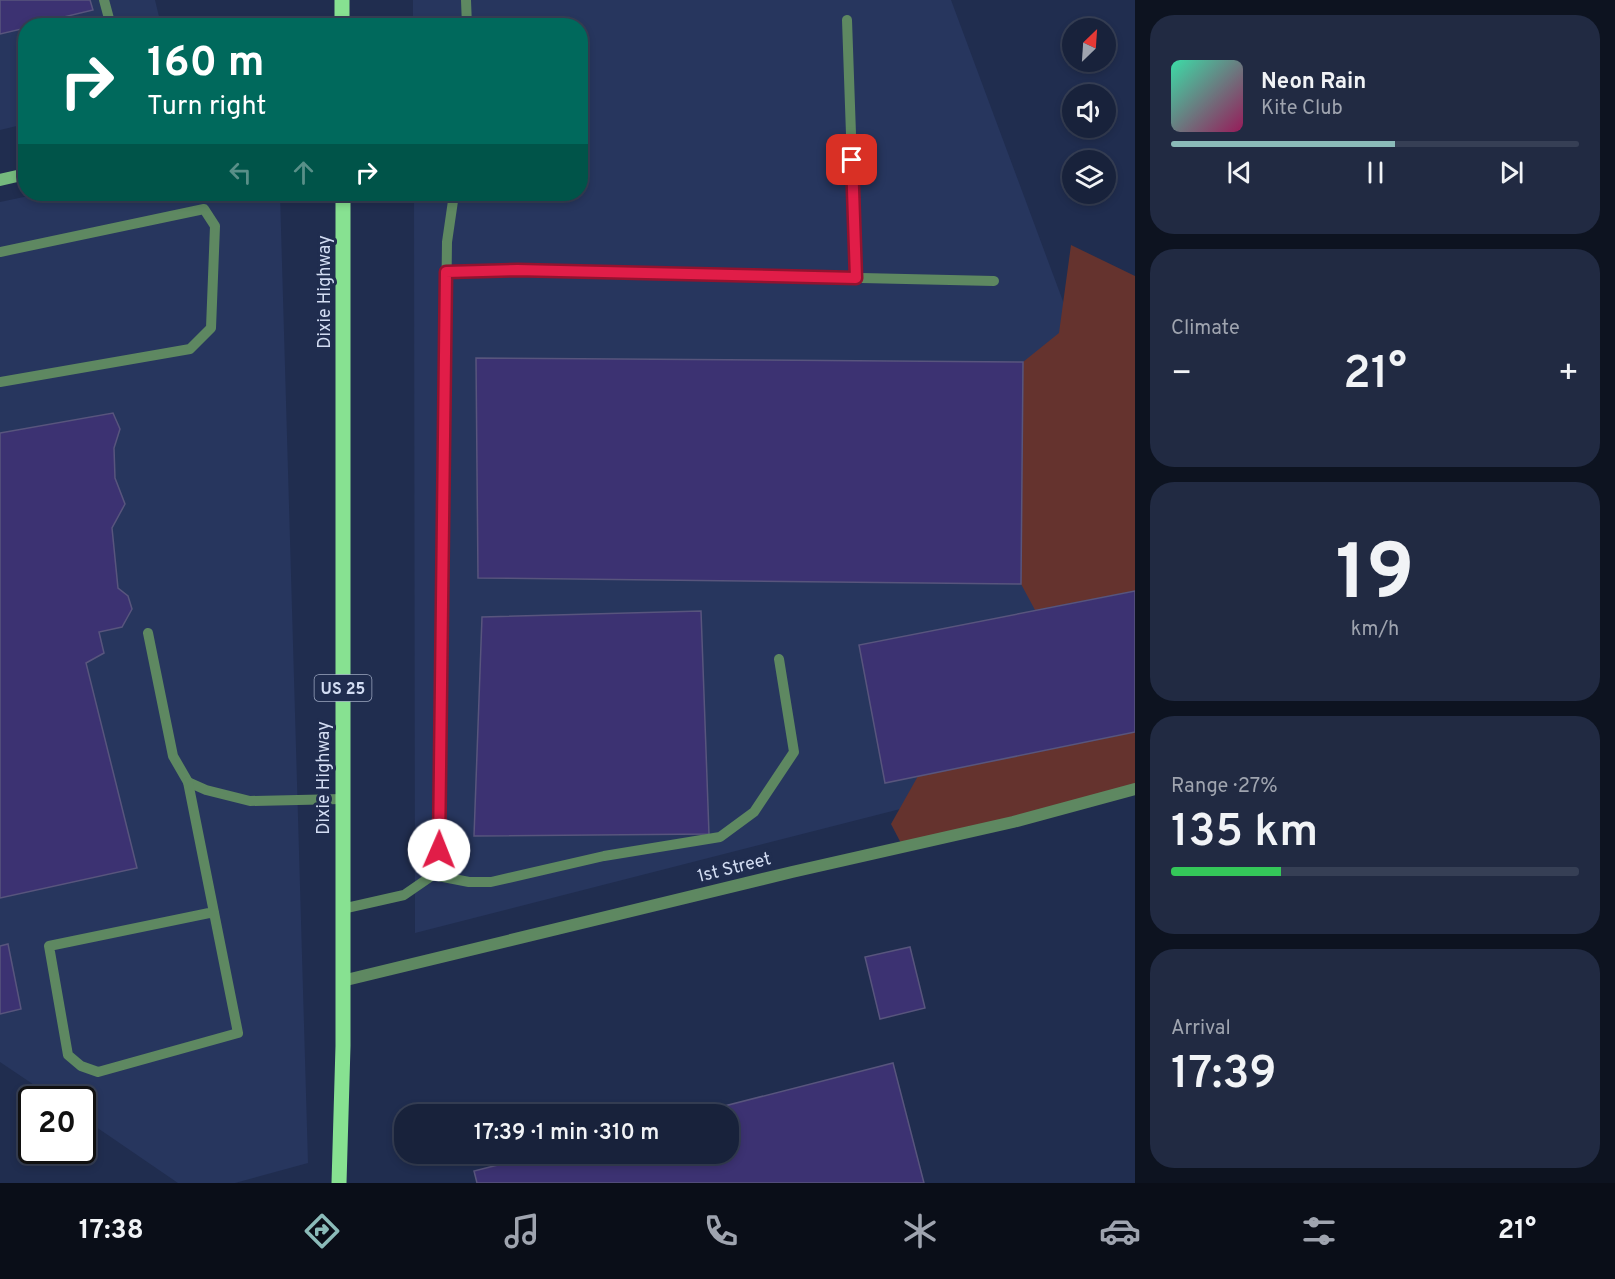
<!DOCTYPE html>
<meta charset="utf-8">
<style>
:root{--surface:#18223b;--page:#212a42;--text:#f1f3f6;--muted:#9fa4af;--line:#363f55;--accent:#8bbbb9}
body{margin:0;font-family:Overpass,sans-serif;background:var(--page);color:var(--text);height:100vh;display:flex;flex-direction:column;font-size:22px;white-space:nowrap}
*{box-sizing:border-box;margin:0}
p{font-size:20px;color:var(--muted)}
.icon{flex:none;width:33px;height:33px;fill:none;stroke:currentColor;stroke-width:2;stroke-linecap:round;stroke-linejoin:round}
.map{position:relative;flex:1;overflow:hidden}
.drawer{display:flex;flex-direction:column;gap:15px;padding:15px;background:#0d1320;width:480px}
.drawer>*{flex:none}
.hud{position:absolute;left:18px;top:18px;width:570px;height:183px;border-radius:24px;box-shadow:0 3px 9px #0003,0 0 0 2px var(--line);background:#00695c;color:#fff;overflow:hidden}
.needle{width:39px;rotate:25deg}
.buttons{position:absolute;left:1062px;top:18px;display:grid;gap:12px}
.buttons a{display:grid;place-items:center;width:54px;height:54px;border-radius:50%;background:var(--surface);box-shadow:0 3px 9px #0003,0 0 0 2px var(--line);font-size:30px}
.speed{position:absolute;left:18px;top:1086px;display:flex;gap:12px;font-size:30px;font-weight:700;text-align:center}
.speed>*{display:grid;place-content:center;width:78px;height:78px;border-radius:50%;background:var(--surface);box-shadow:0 3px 9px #0003,0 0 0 2px var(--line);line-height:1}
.speed .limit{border:3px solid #111;border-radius:9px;background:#fff;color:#111}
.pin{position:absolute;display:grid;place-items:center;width:51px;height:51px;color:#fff;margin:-26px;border-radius:12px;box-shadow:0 3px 9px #0006}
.me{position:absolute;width:66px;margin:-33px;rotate:1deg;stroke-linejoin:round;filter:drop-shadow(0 0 4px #0008)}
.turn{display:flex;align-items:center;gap:21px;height:126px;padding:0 30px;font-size:27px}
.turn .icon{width:78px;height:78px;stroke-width:2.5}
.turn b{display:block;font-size:42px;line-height:51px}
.lanes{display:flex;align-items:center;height:57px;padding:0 30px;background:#0003;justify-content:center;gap:30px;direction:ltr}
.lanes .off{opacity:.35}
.big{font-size:45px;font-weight:600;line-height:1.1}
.drawer .card{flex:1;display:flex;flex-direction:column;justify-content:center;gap:9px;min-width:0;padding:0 21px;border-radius:24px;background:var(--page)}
.drawer .dial{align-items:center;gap:0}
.dial b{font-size:78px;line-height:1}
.song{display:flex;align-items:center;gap:18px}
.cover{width:72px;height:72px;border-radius:9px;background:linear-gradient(135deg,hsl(160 70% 55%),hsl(330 70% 35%))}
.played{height:6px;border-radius:3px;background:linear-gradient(90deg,var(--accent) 55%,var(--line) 55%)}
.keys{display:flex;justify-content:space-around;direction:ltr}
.heat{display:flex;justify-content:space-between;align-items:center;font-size:33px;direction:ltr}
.charge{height:9px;border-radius:4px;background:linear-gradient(90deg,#34c759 27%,var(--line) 0)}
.trip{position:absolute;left:394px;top:1104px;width:345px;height:60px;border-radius:24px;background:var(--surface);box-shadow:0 3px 9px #0003,0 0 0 2px var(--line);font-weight:600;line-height:60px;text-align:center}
.menu{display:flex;height:96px;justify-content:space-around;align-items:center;background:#0a0e18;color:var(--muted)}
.menu .icon{width:42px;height:42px}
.menu .selected{color:var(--accent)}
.menu b{font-size:27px;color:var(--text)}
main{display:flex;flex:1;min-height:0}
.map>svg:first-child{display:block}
</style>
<main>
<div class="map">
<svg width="1135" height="1183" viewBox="0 0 1135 1183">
<rect width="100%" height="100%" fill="#202d4f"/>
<!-- built -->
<g fill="#27365e">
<path d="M0,0H155L161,25L26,26L25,124L0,130Z"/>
<path d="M413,0H951L1135,495V749L415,933L414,194H580V26L413,25Z"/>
<path d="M38,194H280L308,1163L235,1183H178L83,1118L82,1100L55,1099L0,1062V202Z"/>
</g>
<!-- green -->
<g fill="#65332e">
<path d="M1071,245L1135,276V591L1035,610L1021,584L1023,362L1059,333Z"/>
<path d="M1135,732V789L903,847L891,824L918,776Z"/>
</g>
<!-- building -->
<g fill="#3c3272" stroke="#58557d" stroke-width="1.5">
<path d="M0,0H90L93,10L26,26V28L0,34Z"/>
<path d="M476,358L1023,362L1021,584L478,578Z"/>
<path d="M113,413L120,429L114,448L115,478L125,504L112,528L118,588L128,596L132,609L122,627L99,632L104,653L86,663L137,868L0,898V433Z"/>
<path d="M1135,591V732L885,783L859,645Z"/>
<path d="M701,611L709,834L474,836L482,617Z"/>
<path d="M8,944L21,1009L0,1014V946Z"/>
<path d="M910,947L925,1008L880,1019L865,957Z"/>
<path d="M893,1063L924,1183H477L474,1171L541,1154H729V1114H693Z"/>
</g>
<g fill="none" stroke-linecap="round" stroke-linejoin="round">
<!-- lane -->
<g stroke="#5e8861" stroke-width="10">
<path d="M104,0L111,26"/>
<path d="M466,0L467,26"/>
<path d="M847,20L856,277"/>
<path d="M0,252L204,209L215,226L211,328L190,349L0,382"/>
<path d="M446,272L517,270L994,281"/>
<path d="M148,633L173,756L188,782L206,790L250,801L342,799"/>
<path d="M188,782L238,1033L98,1072L81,1066L68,1055L49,946L214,912"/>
<path d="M433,875L469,882H491L604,856L720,837L754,812L794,752L779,659"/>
<path d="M342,909L404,895L433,875L439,850L447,242L454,194"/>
</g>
<!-- street -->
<path stroke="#5e8861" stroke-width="12" d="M342,981L792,872L1013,822L1135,789"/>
<!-- secondary -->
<path stroke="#75ba7d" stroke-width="12" d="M0,180L26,174"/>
<!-- primary -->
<g stroke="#87e191" stroke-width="15">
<path d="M342,0V26"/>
<path d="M339,1183L343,1046V194"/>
</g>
</g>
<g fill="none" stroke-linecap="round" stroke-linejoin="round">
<defs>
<path id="route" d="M439,850L446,272L517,270L856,278L852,160"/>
</defs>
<!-- route casing -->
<use href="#route" stroke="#92132f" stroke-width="15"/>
<!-- route -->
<use href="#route" stroke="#e11d48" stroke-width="10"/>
</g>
<g text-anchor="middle" stroke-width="6" stroke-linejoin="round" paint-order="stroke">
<!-- shield labels -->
<rect fill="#202d4f" stroke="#9da8c1" stroke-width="1.5" x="314.5" y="675" width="57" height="26" rx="4.5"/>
<g font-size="16" font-weight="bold" fill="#d2dcf2">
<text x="343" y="694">US 25</text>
</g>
<!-- street labels -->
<g font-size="18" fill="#d2dcf2" stroke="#202d4f">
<text transform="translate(324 292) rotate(-90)" y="6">Dixie Highway</text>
<text transform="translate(323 778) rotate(-90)" y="6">Dixie Highway</text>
<text transform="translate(734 867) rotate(-14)" y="6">1st Street</text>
</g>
</g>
</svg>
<div class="buttons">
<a><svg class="needle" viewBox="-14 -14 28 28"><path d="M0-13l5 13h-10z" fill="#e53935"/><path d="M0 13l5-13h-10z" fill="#9fa4af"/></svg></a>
<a><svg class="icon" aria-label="sound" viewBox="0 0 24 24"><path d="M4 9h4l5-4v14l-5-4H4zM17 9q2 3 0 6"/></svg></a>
<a><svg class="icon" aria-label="layers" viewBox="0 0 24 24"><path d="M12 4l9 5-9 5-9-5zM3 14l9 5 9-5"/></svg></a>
</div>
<div class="speed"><div class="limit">20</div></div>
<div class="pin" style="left:852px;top:160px;background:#d93025"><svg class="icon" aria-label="arrive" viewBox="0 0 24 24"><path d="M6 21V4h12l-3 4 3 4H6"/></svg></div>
<svg class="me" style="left:439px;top:850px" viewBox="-20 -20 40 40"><circle r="19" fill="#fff"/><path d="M0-13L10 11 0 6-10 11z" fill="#e11d48"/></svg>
<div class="trip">17:39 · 1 min · 310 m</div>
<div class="hud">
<div class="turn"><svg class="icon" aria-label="right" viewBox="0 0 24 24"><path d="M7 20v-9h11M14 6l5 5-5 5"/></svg><div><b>160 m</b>Turn right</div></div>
<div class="lanes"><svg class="icon off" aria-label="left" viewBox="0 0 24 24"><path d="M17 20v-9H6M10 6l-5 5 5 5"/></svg><svg class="icon off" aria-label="ahead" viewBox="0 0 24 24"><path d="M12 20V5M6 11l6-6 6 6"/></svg><svg class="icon" aria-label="right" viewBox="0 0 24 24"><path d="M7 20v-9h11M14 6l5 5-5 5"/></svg></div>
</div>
</div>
<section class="drawer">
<div class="card">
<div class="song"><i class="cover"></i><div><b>Neon Rain</b><p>Kite Club</p></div></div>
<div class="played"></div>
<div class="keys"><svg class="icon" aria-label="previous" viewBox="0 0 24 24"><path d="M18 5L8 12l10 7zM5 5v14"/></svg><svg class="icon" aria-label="pause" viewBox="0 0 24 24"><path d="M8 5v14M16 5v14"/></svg><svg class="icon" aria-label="next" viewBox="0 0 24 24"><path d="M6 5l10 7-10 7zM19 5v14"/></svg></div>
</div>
<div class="card"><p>Climate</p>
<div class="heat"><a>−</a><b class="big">21°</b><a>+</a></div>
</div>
<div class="card dial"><b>19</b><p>km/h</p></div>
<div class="card"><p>Range · 27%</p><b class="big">135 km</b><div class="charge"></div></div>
<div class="card"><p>Arrival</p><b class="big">17:39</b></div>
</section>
</main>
<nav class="menu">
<b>17:38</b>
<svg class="icon selected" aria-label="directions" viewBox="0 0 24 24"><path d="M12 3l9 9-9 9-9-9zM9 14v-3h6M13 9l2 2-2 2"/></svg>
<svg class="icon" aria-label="music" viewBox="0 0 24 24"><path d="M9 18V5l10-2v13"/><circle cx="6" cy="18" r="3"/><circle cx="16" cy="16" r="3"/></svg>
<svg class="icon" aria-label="phone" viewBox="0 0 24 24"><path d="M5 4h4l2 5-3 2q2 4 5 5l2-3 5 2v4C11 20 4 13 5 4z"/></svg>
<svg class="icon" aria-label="climate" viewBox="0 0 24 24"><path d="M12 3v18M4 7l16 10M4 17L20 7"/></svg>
<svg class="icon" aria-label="car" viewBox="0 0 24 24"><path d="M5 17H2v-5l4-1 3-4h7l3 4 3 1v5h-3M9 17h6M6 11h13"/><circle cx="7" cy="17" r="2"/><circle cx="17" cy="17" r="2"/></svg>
<svg class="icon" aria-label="filters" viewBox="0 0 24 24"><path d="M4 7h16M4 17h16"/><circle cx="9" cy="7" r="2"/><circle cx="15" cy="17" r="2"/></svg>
<b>21°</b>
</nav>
